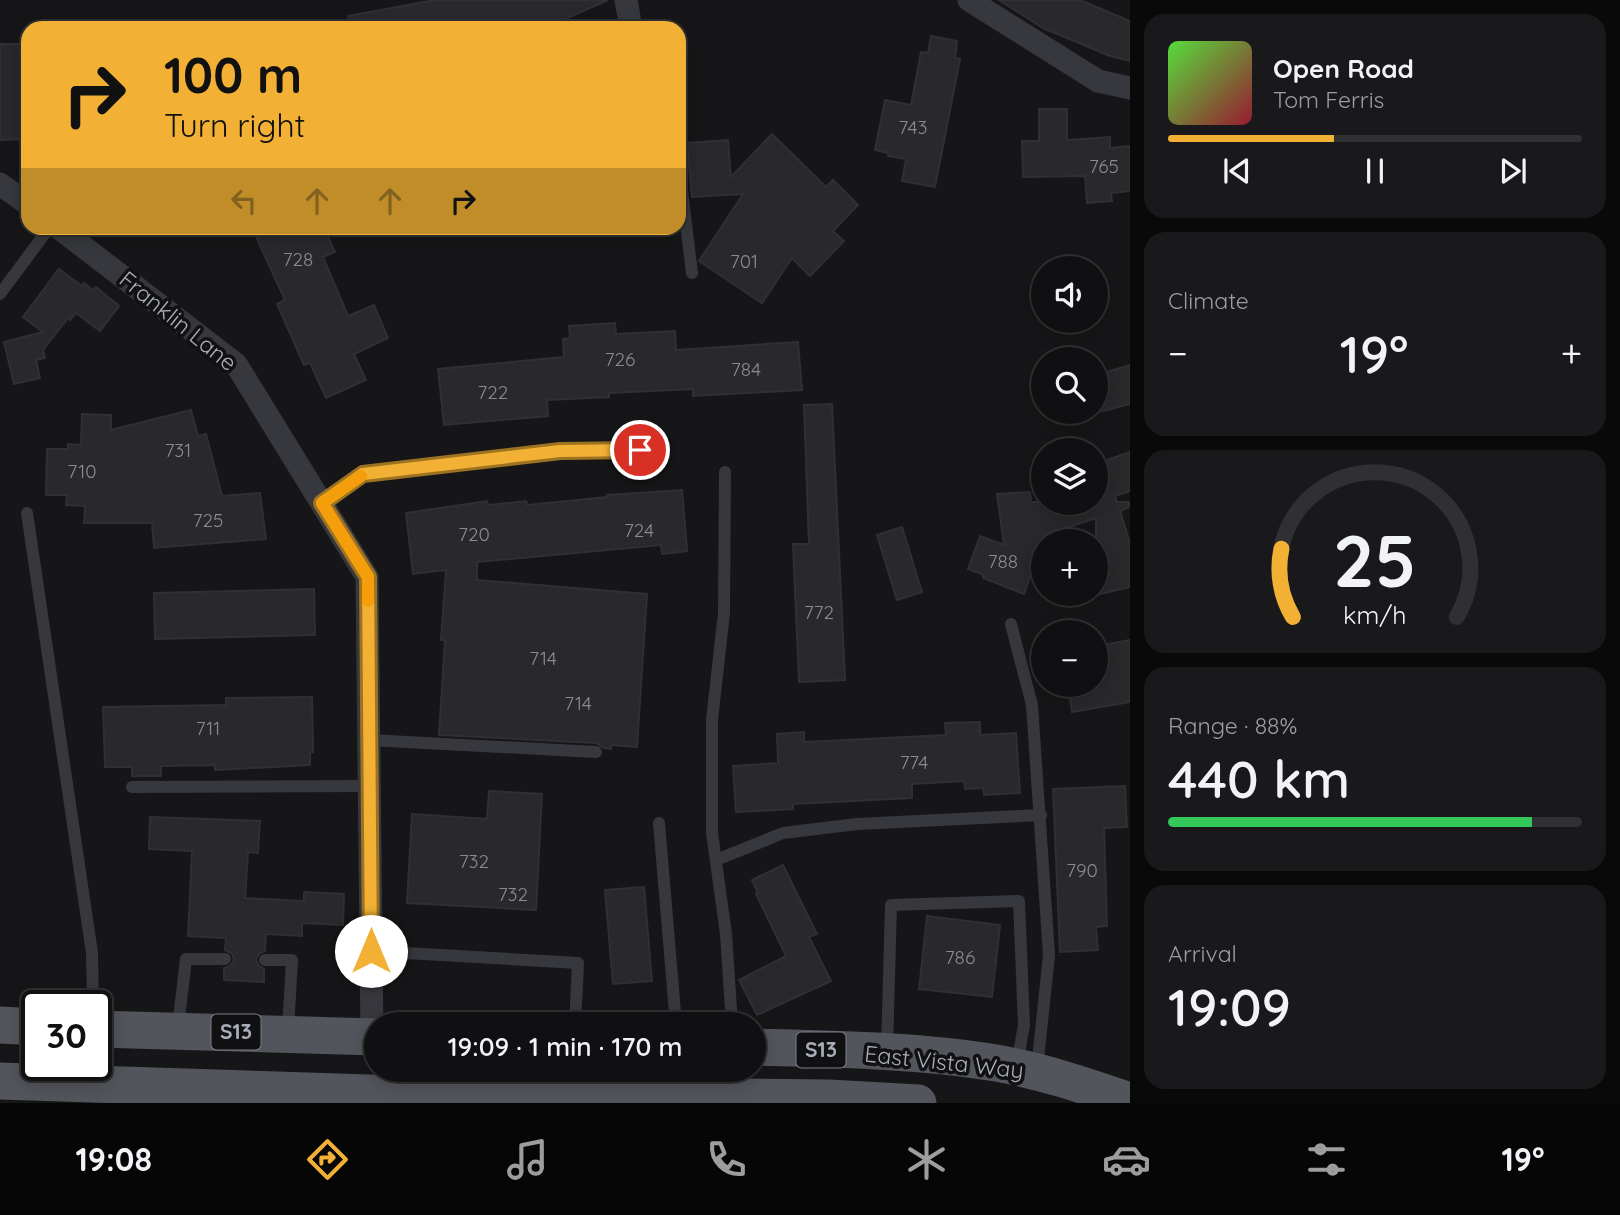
<!DOCTYPE html>
<meta charset="utf-8">
<style>
:root{--surface:#101012;--page:#19191b;--text:#f1f3f6;--muted:#9c9d9f;--line:#303032;--accent:#f2b134}
body{margin:0;font-family:Quicksand,sans-serif;background:var(--page);color:var(--text);height:100vh;display:flex;flex-direction:column;font-size:26px;white-space:nowrap}
*{box-sizing:border-box;margin:0}
p{font-size:23px;color:var(--muted)}
.icon{flex:none;width:38px;height:38px;fill:none;stroke:currentColor;stroke-width:2;stroke-linecap:round;stroke-linejoin:round}
.map{position:relative;flex:1;overflow:hidden}
.panel{display:flex;flex-direction:column;gap:14px;padding:14px;background:#09090a;width:490px}
.panel>*{flex:none}
.guide{position:absolute;left:21px;top:21px;width:665px;height:214px;border-radius:21px;box-shadow:0 4px 18px #0003,0 0 0 2px var(--line);background:#f2b134;color:#111;overflow:hidden}
.buttons{position:absolute;left:1031px;top:256px;display:grid;gap:14px}
.buttons a{display:grid;place-items:center;width:77px;height:77px;border-radius:50%;background:var(--surface);box-shadow:0 4px 18px #0003,0 0 0 2px var(--line);font-size:35px}
.speed{position:absolute;left:21px;top:990px;display:flex;gap:14px;font-size:35px;font-weight:700;text-align:center}
.speed>*{display:grid;place-content:center;width:91px;height:91px;border-radius:50%;background:var(--surface);box-shadow:0 4px 18px #0003,0 0 0 2px var(--line);line-height:1}
.speed .limit{border:4px solid #111;border-radius:10px;background:#fff;color:#111}
.pin{position:absolute;display:grid;place-items:center;width:60px;height:60px;color:#fff;margin:-30px;border:4px solid #fff;border-radius:50%;box-shadow:0 2px 7px #0007}
.me{position:absolute;width:77px;margin:-38px;rotate:0deg;stroke-linejoin:round;filter:drop-shadow(0 0 5px #0008)}
.turn{display:flex;align-items:center;gap:24px;height:147px;padding:0 28px;font-size:32px}
.turn .icon{width:91px;height:91px;stroke-width:2.5}
.turn b{display:block;font-size:49px;line-height:60px}
.lanes{display:flex;align-items:center;height:66px;padding:0 28px;background:#0003;justify-content:center;gap:35px;direction:ltr}
.lanes .off{opacity:.35}
.big{font-size:52px;font-weight:600;line-height:1.1}
.panel .tile{flex:1;display:flex;flex-direction:column;justify-content:center;gap:10px;min-width:0;padding:0 24px;border-radius:21px;background:var(--page)}
.panel .dial{align-items:center;gap:0}
.dial svg{height:182px;overflow:visible;fill:none;stroke:var(--line);stroke-width:7;stroke-linecap:round;text-anchor:middle}
.dial text{fill:var(--text);stroke:none}
.song{display:flex;align-items:center;gap:21px}
.cover{width:84px;height:84px;border-radius:10px;background:linear-gradient(135deg,hsl(110 70% 55%),hsl(350 70% 35%))}
.played{height:7px;border-radius:4px;background:linear-gradient(90deg,var(--accent) 40%,var(--line) 40%)}
.keys{display:flex;justify-content:space-around;direction:ltr}
.heat{display:flex;justify-content:space-between;align-items:center;font-size:38px;direction:ltr}
.charge{height:10px;border-radius:5px;background:linear-gradient(90deg,#34c759 88%,var(--line) 0)}
.trip{position:absolute;left:364px;top:1012px;width:402px;height:70px;border-radius:35px;background:var(--surface);box-shadow:0 4px 18px #0003,0 0 0 2px var(--line);font-weight:600;line-height:70px;text-align:center}
.tab-bar{display:flex;height:112px;justify-content:space-around;align-items:center;background:#060607;color:var(--muted)}
.tab-bar .icon{width:49px;height:49px}
.tab-bar .on{color:var(--accent)}
.tab-bar b{font-size:32px;color:var(--text)}
main{display:flex;flex:1;min-height:0}
.map>svg:first-child{display:block}
</style>
<main>
<div class="map">
<svg width="1130" height="1103" viewBox="0 0 1130 1103">
<rect width="100%" height="100%" fill="#161618"/>
<!-- building -->
<g fill="#29292c" stroke="#303034" stroke-width="2">
<path d="M435,0H608L545,28H349L348,16Z"/>
<path d="M999,0H1080L1130,21V61L1110,56L1043,28Z"/>
<path d="M931,36L957,41L955,58L960,59L935,187L902,181L906,159L888,156V153L875,150L885,100L911,105L921,52L928,53Z"/>
<path d="M0,44H28V139L0,140Z"/>
<path d="M1039,109H1067V140L1110,137V148L1130,146V191L1111,193L1112,201L1087,203L1085,176L1023,177L1022,141H1039Z"/>
<path d="M772,134L826,187L833,180L858,205L833,231L844,241L810,276L792,258L762,303L699,261L743,194L692,197L687,143L728,140L731,177Z"/>
<path d="M252,228H324L335,252L323,257L348,316L374,305L388,338L354,354L366,380L326,398L310,363L304,365L277,304L285,300Z"/>
<path d="M59,269L82,286L84,283L93,290L96,287L119,306L100,331L76,313L70,320L68,318L43,350L45,358L36,360L40,378L14,384L4,342L43,332L23,317Z"/>
<path d="M615,323L616,334L675,331L676,350L798,342L802,390L693,396V389L609,393V397L547,400L548,416L444,425L438,369L564,357L563,339L570,338L569,326Z"/>
<path d="M1130,365V404L1096,413V375Z"/>
<path d="M832,404L845,680L799,682L793,544H809L804,405Z"/>
<path d="M191,410L198,436L206,434L222,496L260,493L266,539L154,548L152,523H84L85,506L66,505L67,495H46L47,449H68V444L81,445L82,414L111,415V430Z"/>
<path d="M1100,451L1104,461L1130,452V491L1115,496L1117,502H1129L1130,507L1120,511L1130,543V587L1096,595V518L1045,535L1024,594L983,578L984,575L968,569L980,536L1004,545L997,494L1030,492L1031,502H1096V452Z"/>
<path d="M682,490L687,551L662,554L661,545L477,562V580L647,594L637,747L611,745V749L604,748L596,743L439,735L445,640H441L446,570L413,574L406,513L487,501L488,505L526,501L527,505L607,497V495Z"/>
<path d="M902,527L922,592L897,600L877,535Z"/>
<path d="M314,589L315,635L155,639L154,593Z"/>
<path d="M1130,640V702L1072,712L1068,684H1096V646Z"/>
<path d="M312,697L313,752H310V765L215,770V765L161,766V776H132V767H105L103,707L226,705V698Z"/>
<path d="M980,722V735L1016,733L1020,793L984,795L983,788L965,789L964,781L912,784V798L793,804V809L736,812L733,766L778,763L777,734L804,732V742L946,735L945,723Z"/>
<path d="M1125,786L1127,827L1104,828L1107,926L1096,927L1098,950L1060,952L1053,789Z"/>
<path d="M489,791L542,794L536,910L407,903L412,814L487,819Z"/>
<path d="M150,817L260,821L258,853L248,852L245,898L304,901V892L344,894L343,925L302,923V936L266,934L265,951L260,953L256,959L258,965L264,969V982L224,980V968L230,966L234,960L232,954L225,950L226,938L188,936L192,851L149,849Z"/>
<path d="M783,865L817,934L809,937L831,981L757,1015L739,980L786,956L756,894L758,893L752,880Z"/>
<path d="M644,887L652,981L613,984L605,890Z"/>
<path d="M927,916L1000,925L992,997L919,989Z"/>
</g>
<g fill="none" stroke-linecap="round" stroke-linejoin="round">
<!-- service -->
<g stroke="#37383d" stroke-width="12">
<path d="M679,167L692,273"/>
<path d="M0,294L49,228"/>
<path d="M725,472L724,613L712,720V833L726,934L732,1024"/>
<path d="M322,503L363,474L560,451L640,450"/>
<path d="M27,513L92,953L93,1006"/>
<path d="M1011,624L1032,705L1049,955L1037,1069"/>
<path d="M369,740L596,752"/>
<path d="M132,787L370,786"/>
<path d="M659,823L676,1024"/>
<path d="M716,860L783,833L857,824L1041,815"/>
<path d="M371,951L578,963L575,1024"/>
<path d="M265,960H292L288,1030"/>
<path d="M178,1027L186,959H225"/>
<path d="M887,1050L891,905L1019,901L1024,1025L1017,1064"/>
</g>
<!-- minor -->
<g stroke="#37383d" stroke-width="23">
<path d="M626,0L631,28"/>
<path d="M969,0L1098,81L1130,88"/>
<path d="M0,184L28,204"/>
<path d="M59,228L236,364L367,577L372,1036"/>
</g>
<!-- primary -->
<g stroke="#53555c" stroke-width="37">
<path d="M0,1025L37,1027"/>
<path d="M96,1029L376,1037"/>
<path d="M754,1047C834,1049 917,1050 996,1063C1042,1071 1086,1086 1130,1101"/>
<path d="M0,1081L369,1093L829,1098L918,1103"/>
</g>
</g>
<g fill="none" stroke-linecap="round" stroke-linejoin="round">
<defs>
<path id="route" d="M371,951L368,577L322,503L363,474L560,451L640,450"/>
</defs>
<!-- route casing -->
<use href="#route" stroke="#9d7322" stroke-width="18"/>
<!-- route -->
<use href="#route" stroke="#f2b134" stroke-width="12"/>
<!-- slow -->
<path stroke="#f59e0b" stroke-width="12" d="M361,476L322,503L368,577V601"/>
</g>
<g text-anchor="middle" stroke-width="7" stroke-linejoin="round" paint-order="stroke">
<!-- number labels -->
<g font-size="19" fill="#888b94">
<text x="913" y="134">743</text>
<text x="1104" y="173">765</text>
<text x="298" y="266">728</text>
<text x="744" y="268">701</text>
<text x="620" y="366">726</text>
<text x="746" y="376">784</text>
<text x="493" y="399">722</text>
<text x="178" y="457">731</text>
<text x="82" y="478">710</text>
<text x="208" y="527">725</text>
<text x="639" y="537">724</text>
<text x="474" y="541">720</text>
<text x="1003" y="568">788</text>
<text x="819" y="619">772</text>
<text x="543" y="665">714</text>
<text x="578" y="710">714</text>
<text x="208" y="735">711</text>
<text x="914" y="769">774</text>
<text x="474" y="868">732</text>
<text x="1082" y="877">790</text>
<text x="513" y="901">732</text>
<text x="960" y="964">786</text>
</g>
<!-- shield labels -->
<g fill="#111113" stroke="#7b7e86" stroke-width="2">
<rect x="211.5" y="1014.5" width="49" height="35" rx="5"/>
<rect x="796.5" y="1032.5" width="49" height="35" rx="5"/>
</g>
<g font-size="21" font-weight="bold" fill="#a8adb8">
<text x="236" y="1039">S13</text>
<text x="821" y="1057">S13</text>
</g>
<!-- street labels -->
<g font-size="23" fill="#a8adb8" stroke="#111113">
<text transform="translate(178 321) rotate(39)" y="8">Franklin Lane</text>
<text transform="translate(944 1062) rotate(6)" y="8">East Vista Way</text>
</g>
</g>
</svg>
<div class="buttons">
<a><svg class="icon" aria-label="sound" viewBox="0 0 24 24"><path d="M4 9h4l5-4v14l-5-4H4zM17 9q2 3 0 6"/></svg></a>
<a><svg class="icon" aria-label="search" viewBox="0 0 24 24"><circle cx="10" cy="10" r="6"/><path d="M15 15l6 6"/></svg></a>
<a><svg class="icon" aria-label="layers" viewBox="0 0 24 24"><path d="M12 4l9 5-9 5-9-5zM3 14l9 5 9-5"/></svg></a>
<a>+</a>
<a>−</a>
</div>
<div class="speed"><div class="limit">30</div></div>
<div class="pin" style="left:640px;top:450px;background:#d93025"><svg class="icon" aria-label="arrive" viewBox="0 0 24 24"><path d="M6 21V4h12l-3 4 3 4H6"/></svg></div>
<svg class="me" style="left:371px;top:951px" viewBox="-20 -20 40 40"><circle r="19" fill="#fff"/><path d="M0-13L10 11 0 6-10 11z" fill="#f2b134"/></svg>
<div class="trip">19:09 · 1 min · 170 m</div>
<div class="guide">
<div class="turn"><svg class="icon" aria-label="right" viewBox="0 0 24 24"><path d="M7 20v-9h11M14 6l5 5-5 5"/></svg><div><b>100 m</b>Turn right</div></div>
<div class="lanes"><svg class="icon off" aria-label="left" viewBox="0 0 24 24"><path d="M17 20v-9H6M10 6l-5 5 5 5"/></svg><svg class="icon off" aria-label="ahead" viewBox="0 0 24 24"><path d="M12 20V5M6 11l6-6 6 6"/></svg><svg class="icon off" aria-label="ahead" viewBox="0 0 24 24"><path d="M12 20V5M6 11l6-6 6 6"/></svg><svg class="icon" aria-label="right" viewBox="0 0 24 24"><path d="M7 20v-9h11M14 6l5 5-5 5"/></svg></div>
</div>
</div>
<section class="panel">
<div class="tile">
<div class="song"><i class="cover"></i><div><b>Open Road</b><p>Tom Ferris</p></div></div>
<div class="played"></div>
<div class="keys"><svg class="icon" aria-label="previous" viewBox="0 0 24 24"><path d="M18 5L8 12l10 7zM5 5v14"/></svg><svg class="icon" aria-label="pause" viewBox="0 0 24 24"><path d="M8 5v14M16 5v14"/></svg><svg class="icon" aria-label="next" viewBox="0 0 24 24"><path d="M6 5l10 7-10 7zM19 5v14"/></svg></div>
</div>
<div class="tile"><p>Climate</p>
<div class="heat"><a>−</a><b class="big">19°</b><a>+</a></div>
</div>
<div class="tile dial"><svg viewBox="0 0 100 80">
<path d="M14 69A42 42 0 1 1 86 69"/>
<path d="M14 69A42 42 0 0 1 9 39" stroke="#f2b134"/>
<text x="50" y="56" font-size="32" font-weight="700">25</text>
<text x="50" y="72" font-size="11">km/h</text>
</svg></div>
<div class="tile"><p>Range · 88%</p><b class="big">440 km</b><div class="charge"></div></div>
<div class="tile"><p>Arrival</p><b class="big">19:09</b></div>
</section>
</main>
<nav class="tab-bar">
<b>19:08</b>
<svg class="icon on" aria-label="directions" viewBox="0 0 24 24"><path d="M12 3l9 9-9 9-9-9zM9 14v-3h6M13 9l2 2-2 2"/></svg>
<svg class="icon" aria-label="music" viewBox="0 0 24 24"><path d="M9 18V5l10-2v13"/><circle cx="6" cy="18" r="3"/><circle cx="16" cy="16" r="3"/></svg>
<svg class="icon" aria-label="phone" viewBox="0 0 24 24"><path d="M5 4h4l2 5-3 2q2 4 5 5l2-3 5 2v4C11 20 4 13 5 4z"/></svg>
<svg class="icon" aria-label="climate" viewBox="0 0 24 24"><path d="M12 3v18M4 7l16 10M4 17L20 7"/></svg>
<svg class="icon" aria-label="car" viewBox="0 0 24 24"><path d="M5 17H2v-5l4-1 3-4h7l3 4 3 1v5h-3M9 17h6M6 11h13"/><circle cx="7" cy="17" r="2"/><circle cx="17" cy="17" r="2"/></svg>
<svg class="icon" aria-label="filters" viewBox="0 0 24 24"><path d="M4 7h16M4 17h16"/><circle cx="9" cy="7" r="2"/><circle cx="15" cy="17" r="2"/></svg>
<b>19°</b>
</nav>
